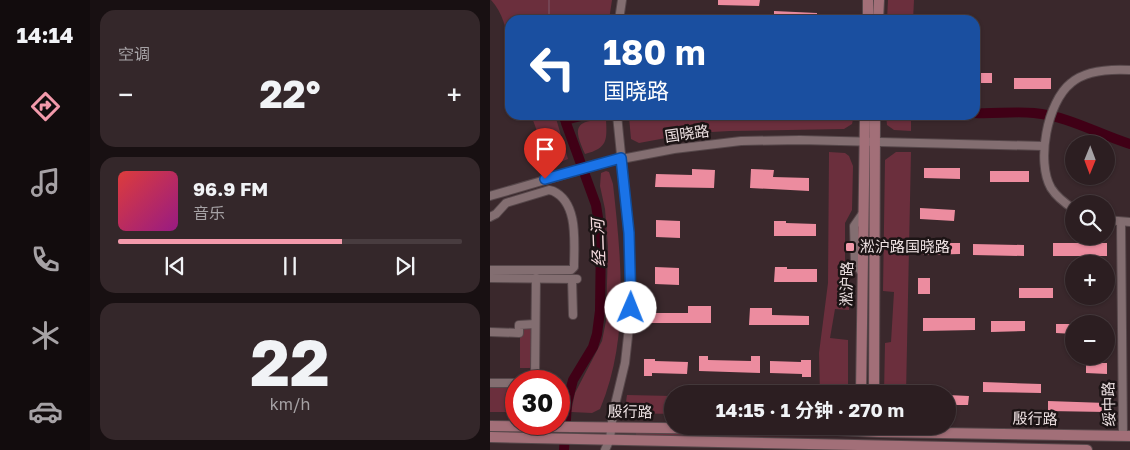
<!DOCTYPE html>
<html lang="zh">
<meta charset="utf-8">
<style>
:root{--surface:#2c1e21;--page:#34272a;--text:#f1f3f6;--muted:#a6a2a5;--line:#483c3f;--accent:#f39aab}
body{margin:0;font-family:"Golos Text","Noto Sans SC",sans-serif;background:var(--page);color:var(--text);height:100vh;display:flex;flex-direction:column;font-size:19px;white-space:nowrap}
*{box-sizing:border-box;margin:0}
p{font-size:16px;color:var(--muted)}
.icon{flex:none;width:28px;height:28px;fill:none;stroke:currentColor;stroke-width:2;stroke-linecap:round;stroke-linejoin:round}
.map{position:relative;flex:1;overflow:hidden}
.drawer{display:flex;flex-direction:column;gap:10px;padding:10px;background:#181012;width:400px}
.drawer>*{flex:none}
.hud{position:absolute;left:15px;top:15px;width:475px;height:105px;border-radius:15px;box-shadow:0 1px 4px #0004,0 0 0 1px var(--line);background:#1a4fa0;color:#fff;overflow:hidden}
.needle{width:32px;rotate:181deg}
.controls{position:absolute;left:575px;top:135px;display:grid;gap:10px}
.controls a{display:grid;place-items:center;width:50px;height:50px;border-radius:50%;background:var(--surface);box-shadow:0 1px 4px #0004,0 0 0 1px var(--line);font-size:25px}
.speed{position:absolute;left:15px;top:370px;display:flex;gap:10px;font-size:25px;font-weight:700;text-align:center}
.speed>*{display:grid;place-content:center;width:65px;height:65px;border-radius:50%;background:var(--surface);box-shadow:0 1px 4px #0004,0 0 0 1px var(--line);line-height:1}
.speed .limit{border:8px solid #d22;background:#fff;color:#111}
.pin{position:absolute;display:grid;place-items:center;width:42px;height:42px;color:#fff;margin:-51px -21px;border-radius:50% 50% 50% 0;rotate:-45deg;box-shadow:0 0 5px #0007}
.pin .icon{rotate:45deg}
.me{position:absolute;width:55px;margin:-28px;rotate:1deg;stroke-linejoin:round;filter:drop-shadow(0 0 4px #0008)}
.turn{display:flex;align-items:center;gap:18px;height:105px;padding:0 15px;font-size:22px}
.turn .icon{width:65px;height:65px;stroke-width:2.5}
.turn b{display:block;font-size:35px;line-height:42px}
.big{font-size:38px;font-weight:700;line-height:1.1}
.drawer .widget{flex:1;display:flex;flex-direction:column;justify-content:center;gap:8px;min-width:0;padding:0 18px;border-radius:15px;background:var(--page)}
.drawer .dial{align-items:center;gap:0}
.dial b{font-size:65px;line-height:1}
.song{display:flex;align-items:center;gap:15px}
.cover{width:60px;height:60px;border-radius:8px;background:linear-gradient(135deg,hsl(0 70% 55%),hsl(310 70% 35%))}
.played{height:5px;border-radius:2px;background:linear-gradient(90deg,var(--accent) 65%,var(--line) 65%)}
.keys{display:flex;justify-content:space-around;direction:ltr}
.heat{display:flex;justify-content:space-between;align-items:center;font-size:28px;direction:ltr}
.trip{position:absolute;left:174px;top:385px;width:292px;height:50px;border-radius:25px;background:var(--surface);box-shadow:0 1px 4px #0004,0 0 0 1px var(--line);font-weight:700;line-height:50px;text-align:center}
main{display:flex;flex:1;min-height:0}
.tabs{display:flex;flex-direction:column;width:90px;justify-content:space-around;align-items:center;background:#120c0d;color:var(--muted)}
.tabs .icon{width:35px;height:35px}
.tabs .current{color:var(--accent)}
.tabs b{font-size:22px;color:var(--text)}
.map>svg:first-child{display:block}
</style>
<main>
<nav class="tabs">
<b>14:14</b>
<svg class="icon current" aria-label="directions" viewBox="0 0 24 24"><path d="M12 3l9 9-9 9-9-9zM9 14v-3h6M13 9l2 2-2 2"/></svg>
<svg class="icon" aria-label="music" viewBox="0 0 24 24"><path d="M9 18V5l10-2v13"/><circle cx="6" cy="18" r="3"/><circle cx="16" cy="16" r="3"/></svg>
<svg class="icon" aria-label="phone" viewBox="0 0 24 24"><path d="M5 4h4l2 5-3 2q2 4 5 5l2-3 5 2v4C11 20 4 13 5 4z"/></svg>
<svg class="icon" aria-label="climate" viewBox="0 0 24 24"><path d="M12 3v18M4 7l16 10M4 17L20 7"/></svg>
<svg class="icon" aria-label="car" viewBox="0 0 24 24"><path d="M5 17H2v-5l4-1 3-4h7l3 4 3 1v5h-3M9 17h6M6 11h13"/><circle cx="7" cy="17" r="2"/><circle cx="17" cy="17" r="2"/></svg>
</nav>
<section class="drawer">
<div class="widget"><p>空调</p>
<div class="heat"><a>−</a><b class="big">22°</b><a>+</a></div>
</div>
<div class="widget">
<div class="song"><i class="cover"></i><div><b>96.9 FM</b><p>音乐</p></div></div>
<div class="played"></div>
<div class="keys"><svg class="icon" aria-label="previous" viewBox="0 0 24 24"><path d="M18 5L8 12l10 7zM5 5v14"/></svg><svg class="icon" aria-label="pause" viewBox="0 0 24 24"><path d="M8 5v14M16 5v14"/></svg><svg class="icon" aria-label="next" viewBox="0 0 24 24"><path d="M6 5l10 7-10 7zM19 5v14"/></svg></div>
</div>
<div class="widget dial"><b>22</b><p>km/h</p></div>
</section>
<div class="map">
<svg width="640" height="450" viewBox="0 0 640 450">
<rect width="100%" height="100%" fill="#3a282c"/>
<!-- green -->
<g fill="#6b2f3d">
<path d="M1,0H122L119,20H20V46C16,29 13,13 1,0Z"/>
<path d="M398,0H424L423,20H397Z"/>
<path d="M41,115H65L78,159L60,166Z"/>
<path d="M171,115H364L362,124L354,129L240,131L203,133L149,143L141,139L139,117Z"/>
<path d="M396,115H421V131L404,130L397,125Z"/>
<path d="M116,119C117,140 118,148 95,154C83,127 84,121 116,119Z"/>
<path d="M339,152L355,153L359,156L363,166L362,210L355,223V264L360,277L359,310L345,309L340,338L358,340V394H330L329,353L338,283Z"/>
<path d="M406,152H421L416,394H394L395,343L401,342L404,292L393,291L395,160Z"/>
<path d="M116,171L119,172L123,184C131,258 140,338 110,409L102,413L81,412L85,393L112,341L116,321L118,247L115,209L110,186L111,173Z"/>
<rect x="30" y="326" width="13" height="42"/>
<path d="M0,387L26,388V412H0Z"/>
<path d="M137,395L182,396V414L138,413L135,409Z"/>
<path d="M146,431L345,434V436L146,437Z"/>
</g>
<g fill="none" stroke-linecap="round" stroke-linejoin="round">
<!-- stream -->
<g stroke="#744453" stroke-width="2">
<path d="M59,20V0"/>
<path d="M74,115L76,123"/>
</g>
<!-- river -->
<g stroke="#400016" stroke-width="10">
<path d="M485,113C505,114 524,111 544,113C578,116 608,134 640,144"/>
<path d="M75,120L95,115"/>
<path d="M74,450L77,403L83,380L103,347L107,334L110,311L111,237L106,205L76,123"/>
</g>
</g>
<!-- building -->
<g fill="#ec8c9f">
<path d="M228,0H270L269,6L228,5Z"/>
<path d="M284,11L327,13V20H284Z"/>
<rect x="485" y="73" width="17" height="10"/>
<rect x="524" y="78" width="37" height="11"/>
<path d="M434,168H470V179L434,178Z"/>
<path d="M202,169L225,170L224,188L165,187L166,174L202,175Z"/>
<path d="M261,169L284,170L283,177L319,178V191L260,188Z"/>
<rect x="500" y="171" width="39" height="11"/>
<path d="M430,208L465,210L464,221L430,219Z"/>
<path d="M166,220L190,221V238L166,237Z"/>
<path d="M284,221H296V223L326,224V236H284Z"/>
<path d="M432,243H470V254L433,255Z"/>
<rect x="563" y="243" width="54" height="13"/>
<path d="M483,244L534,245V256L483,255Z"/>
<path d="M165,267L189,268V285L165,284Z"/>
<path d="M285,267H297V269H327V282H284Z"/>
<rect x="428" y="278" width="12" height="16"/>
<rect x="529" y="288" width="34" height="10"/>
<path d="M198,306H221V323H161L162,313H198Z"/>
<path d="M260,308H282V315L319,316V325H259Z"/>
<path d="M433,318H485V330L433,331Z"/>
<path d="M501,321H535V331L501,332Z"/>
<path d="M566,324H584V334L566,333Z"/>
<path d="M209,356H218V360L261,361V356H270V373L209,371Z"/>
<path d="M154,359H165V361L198,362L197,374L162,373V376H154Z"/>
<path d="M311,360H321V377H312V374L280,373V361L311,362Z"/>
<path d="M596,363H617V374L596,373Z"/>
<path d="M493,382L551,384V393L493,392Z"/>
<path d="M458,395L479,396L478,405H458Z"/>
<path d="M558,401L616,403V412L558,411Z"/>
</g>
<g fill="none" stroke-linecap="round" stroke-linejoin="round">
<defs>
<g id="minor">
<path d="M129,20L132,0"/>
<path d="M0,196L121,161L184,149L251,141L310,140L553,146"/>
<path d="M584,209C576,204 566,196 561,188C546,162 557,102 581,83C596,70 621,69 640,70"/>
<path d="M0,217L6,214L16,203L59,190L63,191C89,203 84,243 84,267L81,270H0"/>
<path d="M616,220L640,222"/>
<path d="M631,222L633,436"/>
<path d="M372,273L365,262L364,226L373,213"/>
<path d="M0,278L87,279"/>
<path d="M82,279L83,315"/>
<path d="M0,332L29,333V325L45,324"/>
<path d="M43,381L45,375L46,278"/>
<path d="M0,383H26"/>
<path d="M115,450L120,439L123,413L135,363L141,309L139,233L127,115"/>
</g>
<g id="major">
<path d="M378,20V0"/>
<path d="M388,20L389,0"/>
<path d="M371,394L375,115"/>
<path d="M384,394L385,115"/>
<path d="M0,426L347,430L389,432L640,436"/>
<path d="M0,437L597,450"/>
</g>
</defs>
<!-- minor casing -->
<use href="#minor" stroke="#56474a" stroke-width="10"/>
<!-- major casing -->
<use href="#major" stroke="#56474a" stroke-width="12"/>
<!-- minor -->
<use href="#minor" stroke="#836e71" stroke-width="8"/>
<!-- major -->
<use href="#major" stroke="#a26f78" stroke-width="10"/>
</g>
<g fill="none" stroke-linecap="round" stroke-linejoin="round">
<defs>
<path id="route" d="M55,179L131,158L139,233L141,308"/>
</defs>
<!-- route casing -->
<use href="#route" stroke="#114b97" stroke-width="12"/>
<!-- route -->
<use href="#route" stroke="#1a73e8" stroke-width="9"/>
</g>
<!-- markers -->
<rect fill="#f39aab" stroke="#1c1415" stroke-width="2" x="355" y="242" width="10" height="10" rx="2.5"/>
<g text-anchor="middle" stroke-width="5" stroke-linejoin="round" paint-order="stroke">
<!-- street labels -->
<g font-size="15" fill="#ede1e2" stroke="#1c1415">
<text transform="translate(197 134) rotate(-8)" y="5">国晓路</text>
<text transform="translate(357 284) rotate(-89)" y="5">淞沪路</text>
<text transform="translate(619 404) rotate(-91)" y="5">绥中路</text>
<text transform="translate(140 412) rotate(1)" y="5">殷行路</text>
<text transform="translate(545 419) rotate(1)" y="5">殷行路</text>
</g>
<!-- poi labels -->
<g font-size="15" fill="#ede1e2" stroke="#1c1415" text-anchor="start">
<text x="370" y="252">淞沪路国晓路</text>
</g>
<!-- water labels -->
<g font-size="16" font-style="italic" fill="#f7dce0" stroke="#1c1415">
<text transform="translate(108 243) rotate(-92)" y="6">经二河</text>
</g>
</g>
</svg>
<div class="controls">
<a><svg class="needle" viewBox="-14 -14 28 28"><path d="M0-13l5 13h-10z" fill="#e53935"/><path d="M0 13l5-13h-10z" fill="#a6a2a5"/></svg></a>
<a><svg class="icon" aria-label="search" viewBox="0 0 24 24"><circle cx="10" cy="10" r="6"/><path d="M15 15l6 6"/></svg></a>
<a>+</a>
<a>−</a>
</div>
<div class="speed"><div class="limit">30</div></div>
<div class="pin" style="left:55px;top:179px;background:#d93025"><svg class="icon" aria-label="arrive" viewBox="0 0 24 24"><path d="M6 21V4h12l-3 4 3 4H6"/></svg></div>
<svg class="me" style="left:141px;top:308px" viewBox="-20 -20 40 40"><circle r="19" fill="#fff"/><path d="M0-13L10 11 0 6-10 11z" fill="#1a73e8"/></svg>
<div class="trip">14:15 · 1 分钟 · 270 m</div>
<div class="hud">
<div class="turn"><svg class="icon" aria-label="left" viewBox="0 0 24 24"><path d="M17 20v-9H6M10 6l-5 5 5 5"/></svg><div><b>180 m</b>国晓路</div></div>
</div>
</div>
</main>
